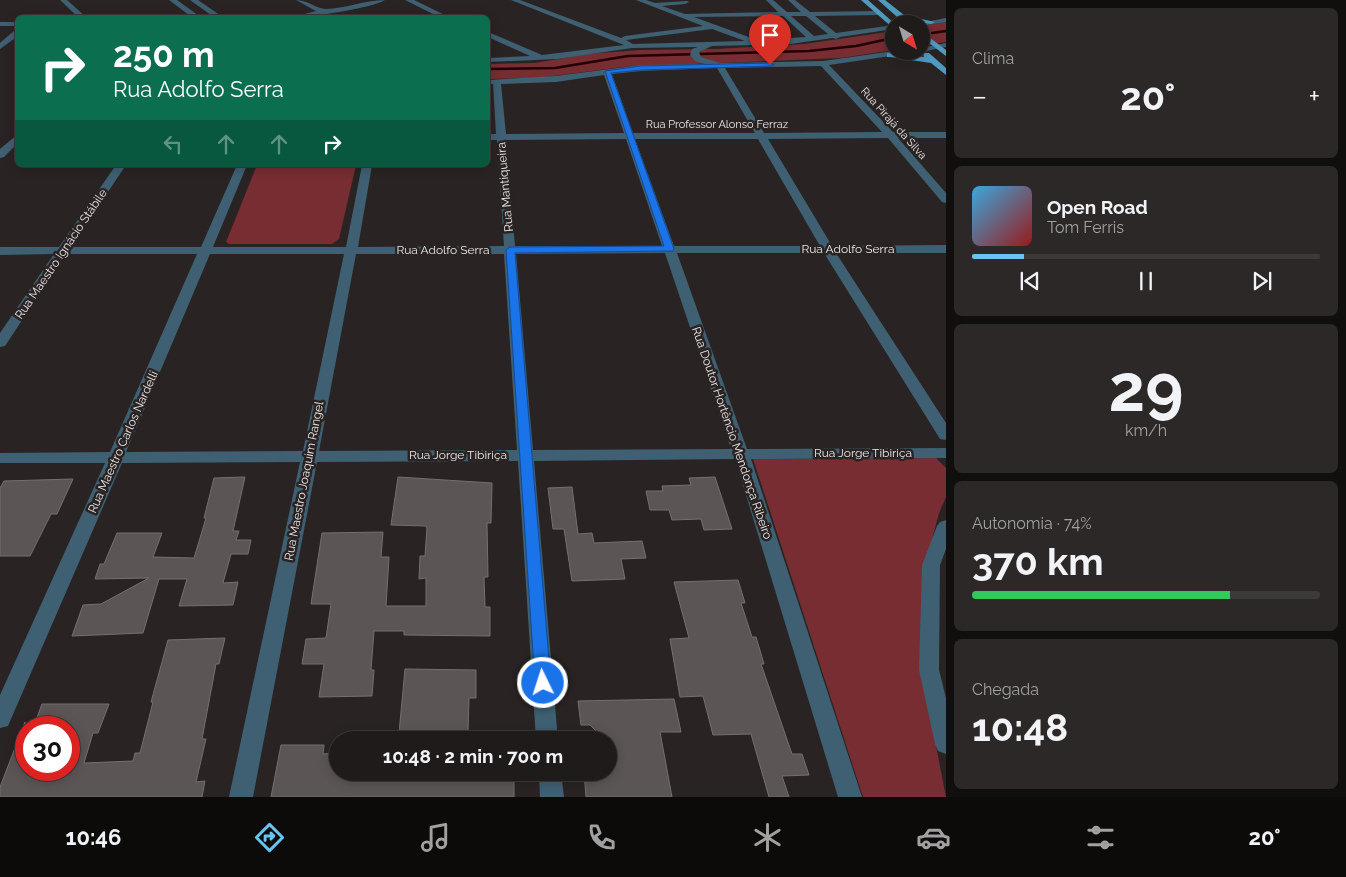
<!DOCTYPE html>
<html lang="pt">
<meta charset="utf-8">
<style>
:root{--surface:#1f1b1a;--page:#2c2827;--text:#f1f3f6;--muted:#a1a1a2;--line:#3c3939;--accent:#68c4f0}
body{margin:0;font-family:Raleway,sans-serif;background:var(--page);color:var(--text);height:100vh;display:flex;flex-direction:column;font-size:19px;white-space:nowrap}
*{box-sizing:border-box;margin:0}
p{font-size:16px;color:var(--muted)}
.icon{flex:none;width:28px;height:28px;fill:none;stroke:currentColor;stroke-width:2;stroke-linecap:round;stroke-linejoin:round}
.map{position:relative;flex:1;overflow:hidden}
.side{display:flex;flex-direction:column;gap:8px;padding:8px;background:#110f0e;width:400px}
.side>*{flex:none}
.top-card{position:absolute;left:15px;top:15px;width:475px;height:152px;border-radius:8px;box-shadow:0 2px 12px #0003,0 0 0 1px var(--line);background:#0b6e4f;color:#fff;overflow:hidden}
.needle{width:32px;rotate:142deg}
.controls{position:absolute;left:885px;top:15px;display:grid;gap:10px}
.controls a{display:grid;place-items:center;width:45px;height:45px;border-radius:50%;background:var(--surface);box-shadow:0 2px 12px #0003,0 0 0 1px var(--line);font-size:25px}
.speed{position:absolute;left:15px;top:716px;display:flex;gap:10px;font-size:25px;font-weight:700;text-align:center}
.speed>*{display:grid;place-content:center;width:65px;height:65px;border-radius:50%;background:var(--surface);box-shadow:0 2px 12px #0003,0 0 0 1px var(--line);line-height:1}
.speed .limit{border:8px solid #d22;background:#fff;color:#111}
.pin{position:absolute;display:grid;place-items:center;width:42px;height:42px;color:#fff;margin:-51px -21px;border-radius:50% 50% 50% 0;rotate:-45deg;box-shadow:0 0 5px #0007}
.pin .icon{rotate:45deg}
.me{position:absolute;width:55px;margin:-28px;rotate:356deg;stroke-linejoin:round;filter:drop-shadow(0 0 4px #0008)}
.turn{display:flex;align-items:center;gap:18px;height:105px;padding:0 15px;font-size:22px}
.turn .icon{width:65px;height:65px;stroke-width:2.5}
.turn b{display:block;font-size:35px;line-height:42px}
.lanes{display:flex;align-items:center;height:48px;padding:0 15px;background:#0003;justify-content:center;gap:25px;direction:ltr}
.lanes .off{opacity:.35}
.big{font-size:38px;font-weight:700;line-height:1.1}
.side .card{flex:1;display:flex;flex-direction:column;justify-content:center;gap:8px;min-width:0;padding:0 18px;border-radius:8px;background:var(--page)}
.side .dial{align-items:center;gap:0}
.dial b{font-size:65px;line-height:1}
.song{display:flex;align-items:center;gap:15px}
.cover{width:60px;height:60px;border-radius:8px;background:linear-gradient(135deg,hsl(200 70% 55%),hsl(0 70% 35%))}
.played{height:5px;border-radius:2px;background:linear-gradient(90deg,var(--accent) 15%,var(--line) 15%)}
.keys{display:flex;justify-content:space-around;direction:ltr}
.heat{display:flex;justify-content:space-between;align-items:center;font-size:28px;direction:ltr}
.charge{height:8px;border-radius:4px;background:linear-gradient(90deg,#34c759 74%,var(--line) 0)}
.trip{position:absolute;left:329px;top:731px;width:288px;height:50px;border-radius:25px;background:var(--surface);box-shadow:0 2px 12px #0003,0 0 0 1px var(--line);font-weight:700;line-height:50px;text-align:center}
.dock{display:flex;height:80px;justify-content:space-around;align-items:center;background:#0c0b0a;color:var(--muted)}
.dock .icon{width:35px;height:35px}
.dock .on{color:var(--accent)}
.dock b{font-size:22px;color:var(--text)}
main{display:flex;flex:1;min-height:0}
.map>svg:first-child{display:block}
</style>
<main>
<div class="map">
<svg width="946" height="797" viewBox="0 0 946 797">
<rect width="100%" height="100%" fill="#292423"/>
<!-- green -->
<g fill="#772d32">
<path d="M946,22V42L921,46V26Z"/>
<path d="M894,31V50L841,58L623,67L538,78L488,79V64L535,63L586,54L641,50L716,49L804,44Z"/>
<path d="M257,165H356L339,239L332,244H229L226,242Z"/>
<path d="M936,458L946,468V497L939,513L926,562L927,699L946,797H863L753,459Z"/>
</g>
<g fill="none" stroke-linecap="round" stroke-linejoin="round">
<!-- stream -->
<g stroke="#230003" stroke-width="2.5">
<path d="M932,33L946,31"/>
<path d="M488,69L555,68L628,56L809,51L856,46L893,38"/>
</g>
</g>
<!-- building -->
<g fill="#5b5555" stroke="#766f6f">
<path d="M245,477L233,531H239L236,540H251L248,554H231L223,583L238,582L233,605L179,606L187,579H159L143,633L72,636L83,605L101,604L149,578L95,579L100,564H104L117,533H162L153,557L194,558L206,518H204L214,478Z"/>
<path d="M398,477L492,483L491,523H487L488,577H484L485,607H490V636L404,635V631H374L371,670H374L372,696L319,697L324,664H302L306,639L326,638L331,604H311L322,533L383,532L381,557H389L386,606H426V578L419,579L420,556H425L427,528L426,526L391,525Z"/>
<path d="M715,477L732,529L704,530L701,519L672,520L669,510H650L646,491H663L662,486L691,485L689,478Z"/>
<path d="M73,479L57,514H51L30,556H0V488L4,481Z"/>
<path d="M572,487L578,534L592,533L594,543L642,541L646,558L621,559L625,579L572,581L564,529H553L548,488Z"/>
<path d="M738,580L745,603H741L752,637H756L764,664H761L792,754H802L809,775L782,776L789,797H769L751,734L713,735L703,696L680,697L670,639L689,638L674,582Z"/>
<path d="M225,638L219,664H216L202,739H206L196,782L205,781L202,797H0V787L25,722L26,770H69V728H33L42,704H109L98,733H93L84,763L133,761L135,753H140L153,702H151L168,640Z"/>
<path d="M405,669L476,670V698H469L468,734L399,733Z"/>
<path d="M674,699L681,732H660L672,797H586L584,772H608V740H599L598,733L590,725H581L578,701Z"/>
<path d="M281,745H324L323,754L338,753V772H502V781H514V797H271Z"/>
</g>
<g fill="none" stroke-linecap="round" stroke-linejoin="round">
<!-- minor -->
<g fill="#3e6072" fill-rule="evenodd">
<path d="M60,0H67L87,18H79Z"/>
<path d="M169,0H177L202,18H193Z"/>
<path d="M190,0H198L224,18H215Z"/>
<path d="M296,0C308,0 316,9 326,9C344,9 365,0 385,0C373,8 306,18 289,18L316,11Z"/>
<path d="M405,0H414L451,18H441Z"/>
<path d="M511,0H520L621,38L625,36L703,26L636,0H646L655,3L687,1L689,2L685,4L662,6L685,14L778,12L766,0H773L787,12H801L788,0H795L810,12L878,11L882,13L878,15L815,16L836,33L894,25V29L840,37L836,39L833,38L790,44L712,46L699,52L701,57L720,63L823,61L894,51H915L911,53L829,65L893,132H946V138H898L946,193V203L942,202L888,138L768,139L832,246L946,245V253H836L946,423V440L940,439L824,253H677L747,449L946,448V458L751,459L862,797H838L735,459L534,461L558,740H536L518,461L317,462L253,797H229L300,462L122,463L11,719L8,726L0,728V695L105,463H0V453L110,452L197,254H66L5,346L0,347V333L54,254L0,255V247H59L116,165H126L71,247H201L237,165H247L213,247H346L362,165H372L358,247L504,246L497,140H488V134H496L493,84H488V80L556,76L641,65L705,64L695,61L690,55L692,49L698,47L632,48L557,59L488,62V58L530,56L488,37V32L542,55L624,45ZM783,16L806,37L757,40L694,17ZM791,16H806L828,34L814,36ZM712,29L745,41L633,44L626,40ZM821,66L882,132L764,133L725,68ZM717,68L755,133H633L612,74L641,71ZM604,75L624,133L506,134L501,84L556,82ZM626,139L662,246H515L506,140ZM635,139H758L820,246H674ZM665,253L731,449L533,450L516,254ZM210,254H344L303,451L126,452ZM356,254H504L517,450L319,451Z"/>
<path d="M946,18V22L921,26V24H915Z"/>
<rect x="0" y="22" width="18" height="4"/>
<path d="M15,30H18V36L0,49V43Z"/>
<path d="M946,43V47L921,52L918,51H921V48Z"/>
<path d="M18,134V143L4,157L0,158V149Z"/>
<path d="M946,520V549L940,565L939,670L946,698V754L938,751L935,744L919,670L922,565L937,526L940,522Z"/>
<path d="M539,772H561L564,797H540Z"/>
</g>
<!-- major -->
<g fill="#4f9bbf" fill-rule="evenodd">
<path d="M861,0H868L895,24L894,29Z"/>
<path d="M878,0H885L904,15L935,22L931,24L911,21L914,24H905Z"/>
<path d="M921,31L946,50V56L921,37Z"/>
<path d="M887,53L924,57L923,53H929L946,68V75L931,63L890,57H887Z"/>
</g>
</g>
<!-- route -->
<path fill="#1a73e8" stroke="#114b97" d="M770,63L774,65L773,66L641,70L611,73L674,249L673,251L515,253L551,683L548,688L543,690L537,688L535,683L506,250L510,247L664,246L605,71L641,66Z"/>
<g text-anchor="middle" stroke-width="5" stroke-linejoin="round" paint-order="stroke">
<!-- far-street labels -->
<g font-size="11" fill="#eae6e6" stroke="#292423">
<text transform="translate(894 123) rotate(48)" y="4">Rua Pirajá da Silva</text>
<text x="717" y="128">Rua Professor Alonso Ferraz</text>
</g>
<!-- street labels -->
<g font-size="12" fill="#eae6e6" stroke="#292423">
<text transform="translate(505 187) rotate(-95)" y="4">Rua Mantiqueira</text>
<text x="848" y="253">Rua Adolfo Serra</text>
<text x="443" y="254">Rua Adolfo Serra</text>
<text transform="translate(61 254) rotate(-56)" y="4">Rua Maestro Ignácio Stábile</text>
<text transform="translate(732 433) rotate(71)" y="4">Rua Doutor Hortêncio Mendonça Ribeiro</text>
<text transform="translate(123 442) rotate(-66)" y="4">Rua Maestro Carlos Nardelli</text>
<text x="863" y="457">Rua Jorge Tibiriça</text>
<text x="458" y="459">Rua Jorge Tibiriça</text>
<text transform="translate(304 481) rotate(-79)" y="4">Rua Maestro Joaquim Rangel</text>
</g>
</g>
</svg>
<div class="controls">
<a><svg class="needle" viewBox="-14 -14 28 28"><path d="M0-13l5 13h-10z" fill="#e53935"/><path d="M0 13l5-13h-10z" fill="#a1a1a2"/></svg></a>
</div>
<div class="speed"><div class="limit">30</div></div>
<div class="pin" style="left:770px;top:65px;background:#d93025"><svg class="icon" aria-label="arrive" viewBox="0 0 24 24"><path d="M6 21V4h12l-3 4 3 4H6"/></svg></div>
<svg class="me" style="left:543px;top:683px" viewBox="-20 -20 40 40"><circle r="17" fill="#1a73e8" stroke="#fff" stroke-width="3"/><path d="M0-11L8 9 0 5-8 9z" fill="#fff"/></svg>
<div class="trip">10:48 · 2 min · 700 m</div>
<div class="top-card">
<div class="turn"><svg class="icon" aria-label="right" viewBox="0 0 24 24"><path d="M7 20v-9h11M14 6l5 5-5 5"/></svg><div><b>250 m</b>Rua Adolfo Serra</div></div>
<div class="lanes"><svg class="icon off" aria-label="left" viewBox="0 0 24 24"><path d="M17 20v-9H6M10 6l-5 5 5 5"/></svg><svg class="icon off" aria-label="ahead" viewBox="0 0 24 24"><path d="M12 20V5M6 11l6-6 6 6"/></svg><svg class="icon off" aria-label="ahead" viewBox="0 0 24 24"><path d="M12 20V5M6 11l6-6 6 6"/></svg><svg class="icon" aria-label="right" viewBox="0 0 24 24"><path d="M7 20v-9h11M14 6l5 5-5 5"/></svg></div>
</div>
</div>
<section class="side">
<div class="card"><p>Clima</p>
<div class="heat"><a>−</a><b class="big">20°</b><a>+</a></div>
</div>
<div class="card">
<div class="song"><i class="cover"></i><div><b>Open Road</b><p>Tom Ferris</p></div></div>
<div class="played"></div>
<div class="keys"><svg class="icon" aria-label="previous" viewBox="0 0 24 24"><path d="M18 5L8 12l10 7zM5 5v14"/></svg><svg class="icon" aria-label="pause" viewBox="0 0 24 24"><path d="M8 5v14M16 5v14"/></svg><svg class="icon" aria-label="next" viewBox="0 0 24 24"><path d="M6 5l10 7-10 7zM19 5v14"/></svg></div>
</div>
<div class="card dial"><b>29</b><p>km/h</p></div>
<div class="card"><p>Autonomia · 74%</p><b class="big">370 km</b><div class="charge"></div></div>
<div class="card"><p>Chegada</p><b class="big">10:48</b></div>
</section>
</main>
<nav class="dock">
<b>10:46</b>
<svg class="icon on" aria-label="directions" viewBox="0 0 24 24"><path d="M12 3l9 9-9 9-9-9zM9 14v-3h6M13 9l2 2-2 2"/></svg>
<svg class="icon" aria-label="music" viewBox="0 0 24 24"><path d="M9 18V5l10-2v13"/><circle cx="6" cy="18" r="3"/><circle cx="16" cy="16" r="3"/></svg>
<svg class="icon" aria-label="phone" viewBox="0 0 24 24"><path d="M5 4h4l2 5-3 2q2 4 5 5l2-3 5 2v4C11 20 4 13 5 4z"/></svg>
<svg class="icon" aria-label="climate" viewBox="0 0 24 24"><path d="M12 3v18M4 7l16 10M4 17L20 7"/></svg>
<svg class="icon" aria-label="car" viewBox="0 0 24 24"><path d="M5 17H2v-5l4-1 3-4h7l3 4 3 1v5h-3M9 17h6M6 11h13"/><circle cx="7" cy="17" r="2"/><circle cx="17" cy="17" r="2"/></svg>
<svg class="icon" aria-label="filters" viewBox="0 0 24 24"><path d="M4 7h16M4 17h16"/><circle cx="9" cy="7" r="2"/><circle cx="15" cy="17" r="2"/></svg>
<b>20°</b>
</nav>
